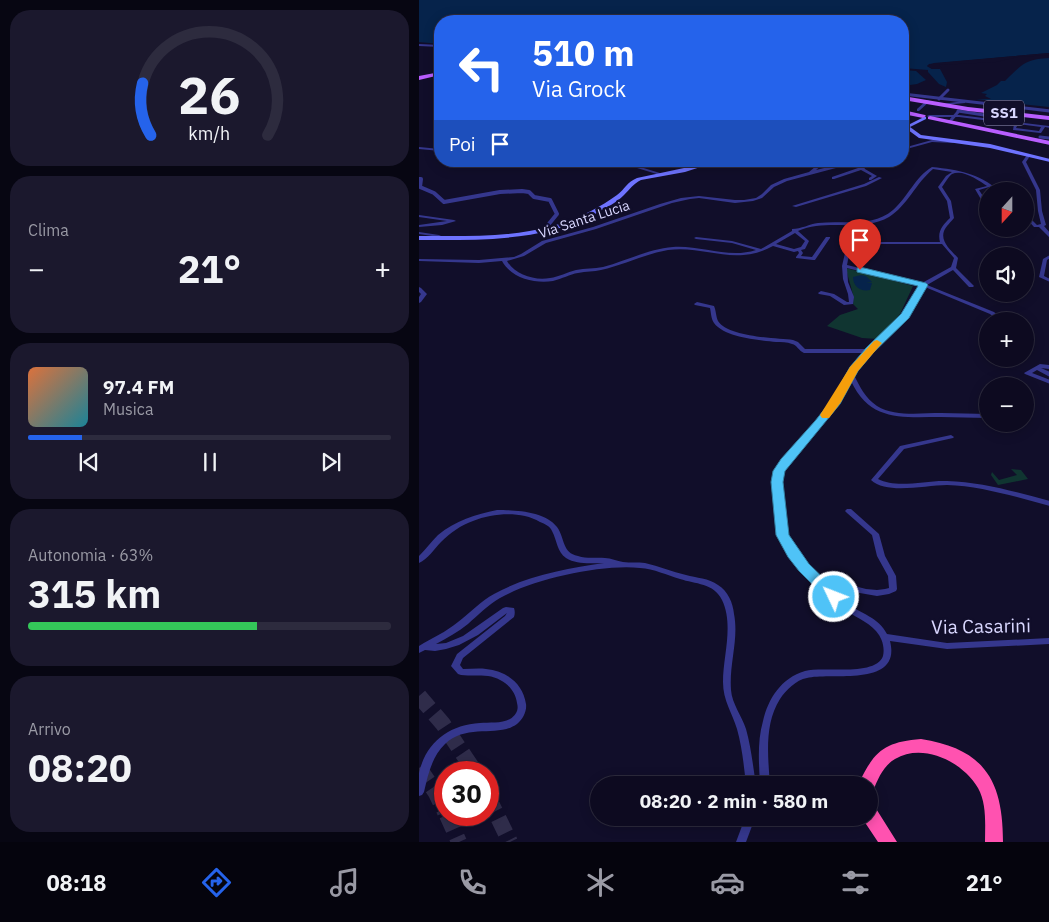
<!DOCTYPE html>
<html lang="it">
<meta charset="utf-8">
<style>
:root{--surface:#0d0a20;--page:#1b182d;--text:#f1f3f6;--muted:#9a9aa5;--line:#2d2b3e;--accent:#2563eb}
body{margin:0;font-family:"IBM Plex Sans",sans-serif;background:var(--page);color:var(--text);height:100vh;display:flex;flex-direction:column;font-size:19px;white-space:nowrap}
*{box-sizing:border-box;margin:0}
p{font-size:16px;color:var(--muted)}
.icon{flex:none;width:28px;height:28px;fill:none;stroke:currentColor;stroke-width:2;stroke-linecap:round;stroke-linejoin:round}
.map{position:relative;flex:1;overflow:hidden}
.panel{display:flex;flex-direction:column;gap:10px;padding:10px;background:#070612;width:419px}
.panel>*{flex:none}
.banner{position:absolute;left:15px;top:15px;width:475px;height:152px;border-radius:20px;box-shadow:0 2px 12px #0003,0 0 0 1px var(--line);background:#2563eb;color:#fff;overflow:hidden}
.needle{width:32px;rotate:201deg}
.controls{position:absolute;left:560px;top:182px;display:grid;gap:10px}
.controls a{display:grid;place-items:center;width:55px;height:55px;border-radius:50%;background:var(--surface);box-shadow:0 2px 12px #0003,0 0 0 1px var(--line);font-size:25px}
.speed{position:absolute;left:15px;top:761px;display:flex;gap:10px;font-size:25px;font-weight:700;text-align:center}
.speed>*{display:grid;place-content:center;width:65px;height:65px;border-radius:50%;background:var(--surface);box-shadow:0 2px 12px #0003,0 0 0 1px var(--line);line-height:1}
.speed .limit{border:8px solid #d22;background:#fff;color:#111}
.pin{position:absolute;display:grid;place-items:center;width:42px;height:42px;color:#fff;margin:-51px -21px;border-radius:50% 50% 50% 0;rotate:-45deg;box-shadow:0 0 5px #0007}
.pin .icon{rotate:45deg}
.me{position:absolute;width:55px;margin:-28px;rotate:313deg;stroke-linejoin:round;filter:drop-shadow(0 0 4px #0008)}
.turn{display:flex;align-items:center;gap:18px;height:105px;padding:0 15px;font-size:22px}
.turn .icon{width:65px;height:65px;stroke-width:2.5}
.turn b{display:block;font-size:35px;line-height:42px}
.then{display:flex;align-items:center;height:48px;padding:0 15px;background:#0003;gap:10px;font-size:19px}
.big{font-size:38px;font-weight:800;line-height:1.1}
.panel .card{flex:1;display:flex;flex-direction:column;justify-content:center;gap:8px;min-width:0;padding:0 18px;border-radius:20px;background:var(--page)}
.panel .dial{align-items:center;gap:0}
.dial svg{height:130px;overflow:visible;fill:none;stroke:var(--line);stroke-width:7;stroke-linecap:round;text-anchor:middle}
.dial text{fill:var(--text);stroke:none}
.song{display:flex;align-items:center;gap:15px}
.cover{width:60px;height:60px;border-radius:8px;background:linear-gradient(135deg,hsl(20 70% 55%),hsl(190 70% 35%))}
.played{height:5px;border-radius:2px;background:linear-gradient(90deg,var(--accent) 15%,var(--line) 15%)}
.keys{display:flex;justify-content:space-around;direction:ltr}
.heat{display:flex;justify-content:space-between;align-items:center;font-size:28px;direction:ltr}
.charge{height:8px;border-radius:4px;background:linear-gradient(90deg,#34c759 63%,var(--line) 0)}
.trip{position:absolute;left:171px;top:776px;width:288px;height:50px;border-radius:25px;background:var(--surface);box-shadow:0 2px 12px #0003,0 0 0 1px var(--line);font-weight:800;line-height:50px;text-align:center}
.tab-bar{display:flex;height:80px;justify-content:space-around;align-items:center;background:#05040d;color:var(--muted)}
.tab-bar .icon{width:35px;height:35px}
.tab-bar .selected{color:var(--accent)}
.tab-bar b{font-size:22px;color:var(--text)}
main{display:flex;flex:1;min-height:0}
.map>svg:first-child{display:block}
</style>
<main>
<section class="panel">
<div class="card dial"><svg viewBox="0 0 100 80">
<path d="M14 69A42 42 0 1 1 86 69"/>
<path d="M14 69A42 42 0 0 1 9 37" stroke="#2563eb"/>
<text x="50" y="56" font-size="32" font-weight="700">26</text>
<text x="50" y="72" font-size="11">km/h</text>
</svg></div>
<div class="card"><p>Clima</p>
<div class="heat"><a>−</a><b class="big">21°</b><a>+</a></div>
</div>
<div class="card">
<div class="song"><i class="cover"></i><div><b>97.4 FM</b><p>Musica</p></div></div>
<div class="played"></div>
<div class="keys"><svg class="icon" aria-label="previous" viewBox="0 0 24 24"><path d="M18 5L8 12l10 7zM5 5v14"/></svg><svg class="icon" aria-label="pause" viewBox="0 0 24 24"><path d="M8 5v14M16 5v14"/></svg><svg class="icon" aria-label="next" viewBox="0 0 24 24"><path d="M6 5l10 7-10 7zM19 5v14"/></svg></div>
</div>
<div class="card"><p>Autonomia · 63%</p><b class="big">315 km</b><div class="charge"></div></div>
<div class="card"><p>Arrivo</p><b class="big">08:20</b></div>
</section>
<div class="map">
<svg width="631" height="842" viewBox="0 0 631 842">
<rect width="100%" height="100%" fill="#110e2a"/>
<!-- green -->
<g fill="#103531">
<path d="M427,268L494,286L481,314L459,339L443,338L408,326L421,315L439,309L434,304C436,294 429,280 427,268Z"/>
<path d="M592,469L602,470L609,479L579,485L572,475L573,472L580,480L598,475Z"/>
</g>
<!-- water -->
<g fill="#06234b">
<path d="M0,0H630V53L510,64L508,66L513,69H521L528,82L527,87L520,84L509,72V70L484,68V21H21V44L0,42Z"/>
<path d="M630,58V107L557,99H572L566,96L568,94L562,93L578,85L582,81H586C603,64 607,59 630,58Z"/>
<path d="M484,70L497,71L507,80L498,84L484,86Z"/>
<path d="M442,275L447,276L453,282H447L453,283L451,290C441,292 434,286 434,277Z"/>
</g>
<!-- pier -->
<path fill="#110e2a" d="M630,53V55L599,57L577,62L520,65L523,68H520L513,69L508,66L515,63Z"/>
<g fill="none" stroke-linecap="round" stroke-linejoin="round">
<!-- motorway-tunnel -->
<g stroke="#2f2c4a" stroke-width="16" stroke-dasharray="16 8" stroke-linecap="butt">
<path d="M0,696L24,724L56,772"/>
<path d="M0,768L17,793L26,812"/>
<path d="M69,797L91,842"/>
<path d="M28,815L40,842"/>
</g>
<!-- pedestrian-far1 -->
<g stroke="#35378d" stroke-width="3">
<path d="M484,94L631,111"/>
<path d="M520,99L529,90"/>
<path d="M539,111L578,117"/>
<path d="M532,120L539,112"/>
<path d="M621,137L631,138"/>
</g>
<!-- pedestrian -->
<path stroke="#35378d" stroke-width="4" d="M0,179H2L1,187L15,193L25,202L81,192L103,191L110,192L115,197L131,200L138,214L125,230"/>
<!-- minor -->
<g fill="#35378d" fill-rule="evenodd">
<path d="M0,44L21,45V47L0,46Z"/>
<path d="M508,100L511,101L500,111H498V109Z"/>
<path d="M545,101H546V103L525,105L523,104Z"/>
<path d="M579,112L582,113L580,116L602,120L600,121L577,118Z"/>
<path d="M510,115H540L631,126V128L626,127L622,133H621L594,130L595,124L540,117H509L508,116ZM599,124L622,127L620,131L597,128Z"/>
<path d="M513,140L534,141L536,142L534,143L513,142L484,150V148Z"/>
<path d="M0,147L21,149V151L0,149Z"/>
<path d="M608,155L611,156L607,162L621,190L623,211L627,225L625,226L631,233V238L620,227H615L606,217V213L618,225L622,224L619,211L617,190L603,162Z"/>
<path d="M195,161H202L244,174L241,175Z"/>
<path d="M403,161H408L397,170L433,161H440L436,163L443,167H445L446,169L458,176L452,180H450V178L453,176L442,170L415,179H413V177L439,168L432,164L368,181L355,187L343,198L334,201L316,203L280,198L271,199L253,203L177,229L127,243L105,256L88,261C96,275 116,281 131,278C140,277 148,272 157,270C166,268 175,269 184,267C207,261 229,249 254,247C281,245 310,259 337,250L313,243L277,239L275,238L277,237L313,241L342,249L373,231V229C382,229 391,224 399,223C425,220 453,228 474,210C489,197 496,177 513,167C541,170 558,173 581,191H577L570,187L560,190L569,204V209L567,208L556,189L568,186C559,180 544,169 533,174C529,177 526,183 523,187L532,201L535,218C532,222 527,226 525,231C521,242 533,251 539,258L537,268L555,286L554,287H550L534,270L508,285L575,312L585,321H579L571,314L506,287L488,317L452,352L435,375C441,387 446,398 458,406C476,417 502,413 522,413C538,413 553,414 569,414V418C553,418 538,417 522,417C483,417 451,422 432,381L419,403L363,471L361,495L364,520L368,535L371,544L384,562L393,573L424,583L447,589L458,590L466,589L470,588L469,576L458,556L453,535L428,513L426,511L428,509H432L460,534L466,556L477,576L478,589L477,591L470,594L458,596L435,592L401,581C409,589 418,597 428,604C442,613 460,618 468,634L528,643L631,638V644L528,649L471,641C483,688 412,672 388,678C377,680 367,690 361,699C345,724 349,757 351,785H341C340,764 338,742 344,721C349,699 362,678 386,671C403,666 457,677 464,656C466,647 463,638 457,631C448,621 434,616 423,608C401,594 376,568 364,544C359,533 356,520 355,508C354,498 353,479 357,470C360,464 367,458 372,453C385,436 400,420 413,403C420,393 425,381 432,371C436,364 441,359 446,353H385C380,351 378,345 373,344C368,342 362,342 357,342C341,340 306,338 295,323C292,319 292,312 291,308L276,305L275,304L278,302L295,306C297,310 297,317 299,321C309,337 356,338 374,340L379,342L386,349H449L484,315L501,286L428,268L429,282L435,297L434,304L425,305L411,296L400,294L399,293L402,291L415,294L428,302H430L429,294L424,279L423,266L427,249L435,242H521C518,231 524,225 531,218L528,201L519,187L527,176L533,172L514,169C497,183 488,206 470,217C442,233 408,218 379,231L390,241L386,249L382,250L384,253L382,256L393,257L407,237H411V238L396,260H394L377,258V257L380,253L379,251L375,252L354,246C315,267 287,245 249,250C226,254 205,265 182,270C175,272 167,271 159,273C151,274 143,279 134,281C116,284 92,278 83,261L60,263L0,261V259L60,260L95,257L102,254L123,241L174,227L241,204L262,198L280,196L316,200H325L337,198L343,194L352,185L365,179L390,172ZM376,233L386,241L382,247L375,249L357,244ZM438,244H523L535,258L532,267L503,283L428,265L431,250Z"/>
<path d="M460,177L463,178L447,186L377,207L373,206L445,184Z"/>
<path d="M0,215L35,220L37,221L23,225L0,227V225L28,221L0,217Z"/>
<path d="M0,232L20,235L22,236L20,237L0,234Z"/>
<path d="M631,255V258L628,260L625,276L631,279V282L620,277L624,259Z"/>
<path d="M0,287L2,288L8,294L2,302L0,303V297L2,294L0,292Z"/>
<path d="M621,364L631,365V369L622,368L631,372V377L618,370L613,373L631,380V384L606,374L605,373Z"/>
<path d="M532,435L535,437L534,438L485,449L459,479C478,489 507,480 528,481C563,482 597,492 631,501V506C597,497 562,486 528,485C506,485 468,495 452,480L481,446Z"/>
<path d="M78,510C96,510 126,511 138,527C146,538 143,553 159,556C168,559 177,557 186,558C192,558 198,561 204,562C211,563 219,562 226,563C240,566 253,572 267,575C277,578 290,578 299,585C309,591 314,603 315,614C320,639 310,664 312,690C313,704 323,716 327,729C332,747 334,766 337,785H327C325,766 323,747 318,729C313,712 304,701 304,682C304,656 315,625 303,600C295,583 276,584 261,579C248,575 235,569 221,568C182,564 115,579 81,598C69,605 59,615 49,624C39,632 28,638 17,644L27,643L44,636L84,608L87,607L95,608C96,611 96,614 95,617L44,658L41,665L44,669C52,669 60,668 67,669C87,671 104,683 107,704C108,711 104,719 98,724C79,738 48,723 26,744C13,756 9,775 5,792L3,795L0,796C0,789 0,780 0,773C7,742 30,725 61,723C70,722 82,724 91,719C97,715 100,710 98,703C96,688 83,678 69,676C60,675 51,676 42,675L39,674L32,666L38,654L86,616L88,613L59,635L40,645L27,649L16,651L6,650L0,653V646C13,638 27,632 39,622C51,613 62,601 75,594C107,576 149,568 185,563C173,563 158,565 147,558C138,552 138,540 133,531C131,526 126,524 121,522C102,511 75,513 54,521C42,525 31,533 22,542C15,549 9,559 0,563V556C7,549 12,542 19,535C36,521 57,514 78,510Z"/>
<path d="M326,818H336L327,842H317Z"/>
</g>
<!-- secondary -->
<g fill="#6e73ff" fill-rule="evenodd">
<path d="M505,117H507V119L491,127L502,135L571,144L631,159V162L571,148L500,138L485,127Z"/>
<path d="M290,161H300L266,172L222,180C214,184 211,189 205,195C197,203 185,209 176,214C122,242 59,240 0,240V236C57,236 120,239 172,211C181,206 190,201 198,195C206,189 208,182 218,178L265,168Z"/>
</g>
<!-- primary -->
<g fill="#b95eff" fill-rule="evenodd">
<path d="M21,72V75L0,80V76Z"/>
<path d="M484,96L549,107L631,116V120L549,111L484,100Z"/>
<path d="M484,110L506,115L507,116L504,118L484,114Z"/>
<path d="M511,116L631,141V145L509,119V117Z"/>
</g>
<!-- motorway -->
<g fill="#ff52b0" fill-rule="evenodd">
<path d="M502,739C566,749 584,781 584,842H566C566,825 568,804 559,788C544,762 504,742 476,759C464,766 459,779 454,791L450,792V785H439C455,751 465,742 502,739Z"/>
<path d="M450,805L456,807L478,842H459L443,818H450Z"/>
</g>
</g>
<!-- route -->
<path fill="#4fc3f7" stroke="#337fa1" d="M441,267L507,283L509,285L490,318L454,353L439,371L421,404L366,471L364,482L370,535L390,564L420,593L422,597L420,601L415,602L410,601L380,571L369,557L357,535L352,482L354,471L362,459L396,421L412,401L431,367L447,348L482,314L499,286L438,272V268Z"/>
<!-- slow -->
<path fill="#f59e0b" d="M458,340L463,343L439,371L422,402L410,418H403L401,415L431,367L455,341Z"/>
<g text-anchor="middle" stroke-width="5" stroke-linejoin="round" paint-order="stroke">
<!-- far-street labels -->
<g font-size="14" fill="#d9d7ff" stroke="#110e2a">
<text transform="translate(165 219) rotate(-18)" y="5">Via Santa Lucia</text>
</g>
<!-- shield labels -->
<rect fill="#110e2a" stroke="#9d9bbf" stroke-width="1" x="565" y="100.5" width="40" height="25" rx="4"/>
<g font-size="15" font-weight="bold" fill="#d9d7ff">
<text x="585" y="118">SS1</text>
</g>
<!-- near-street labels -->
<g font-size="19" fill="#d9d7ff" stroke="#110e2a">
<text transform="translate(562 626) rotate(-1)" y="7">Via Casarini</text>
</g>
</g>
</svg>
<div class="controls">
<a><svg class="needle" viewBox="-14 -14 28 28"><path d="M0-13l5 13h-10z" fill="#e53935"/><path d="M0 13l5-13h-10z" fill="#9a9aa5"/></svg></a>
<a><svg class="icon" aria-label="sound" viewBox="0 0 24 24"><path d="M4 9h4l5-4v14l-5-4H4zM17 9q2 3 0 6"/></svg></a>
<a>+</a>
<a>−</a>
</div>
<div class="speed"><div class="limit">30</div></div>
<div class="pin" style="left:441px;top:270px;background:#d93025"><svg class="icon" aria-label="arrive" viewBox="0 0 24 24"><path d="M6 21V4h12l-3 4 3 4H6"/></svg></div>
<svg class="me" style="left:415px;top:597px" viewBox="-20 -20 40 40"><circle r="17" fill="#4fc3f7" stroke="#fff" stroke-width="3"/><path d="M0-11L8 9 0 5-8 9z" fill="#fff"/></svg>
<div class="trip">08:20 · 2 min · 580 m</div>
<div class="banner">
<div class="turn"><svg class="icon" aria-label="left" viewBox="0 0 24 24"><path d="M17 20v-9H6M10 6l-5 5 5 5"/></svg><div><b>510 m</b>Via Grock</div></div>
<div class="then">Poi<svg class="icon" aria-label="arrive" viewBox="0 0 24 24"><path d="M6 21V4h12l-3 4 3 4H6"/></svg></div>
</div>
</div>
</main>
<nav class="tab-bar">
<b>08:18</b>
<svg class="icon selected" aria-label="directions" viewBox="0 0 24 24"><path d="M12 3l9 9-9 9-9-9zM9 14v-3h6M13 9l2 2-2 2"/></svg>
<svg class="icon" aria-label="music" viewBox="0 0 24 24"><path d="M9 18V5l10-2v13"/><circle cx="6" cy="18" r="3"/><circle cx="16" cy="16" r="3"/></svg>
<svg class="icon" aria-label="phone" viewBox="0 0 24 24"><path d="M5 4h4l2 5-3 2q2 4 5 5l2-3 5 2v4C11 20 4 13 5 4z"/></svg>
<svg class="icon" aria-label="climate" viewBox="0 0 24 24"><path d="M12 3v18M4 7l16 10M4 17L20 7"/></svg>
<svg class="icon" aria-label="car" viewBox="0 0 24 24"><path d="M5 17H2v-5l4-1 3-4h7l3 4 3 1v5h-3M9 17h6M6 11h13"/><circle cx="7" cy="17" r="2"/><circle cx="17" cy="17" r="2"/></svg>
<svg class="icon" aria-label="filters" viewBox="0 0 24 24"><path d="M4 7h16M4 17h16"/><circle cx="9" cy="7" r="2"/><circle cx="15" cy="17" r="2"/></svg>
<b>21°</b>
</nav>
